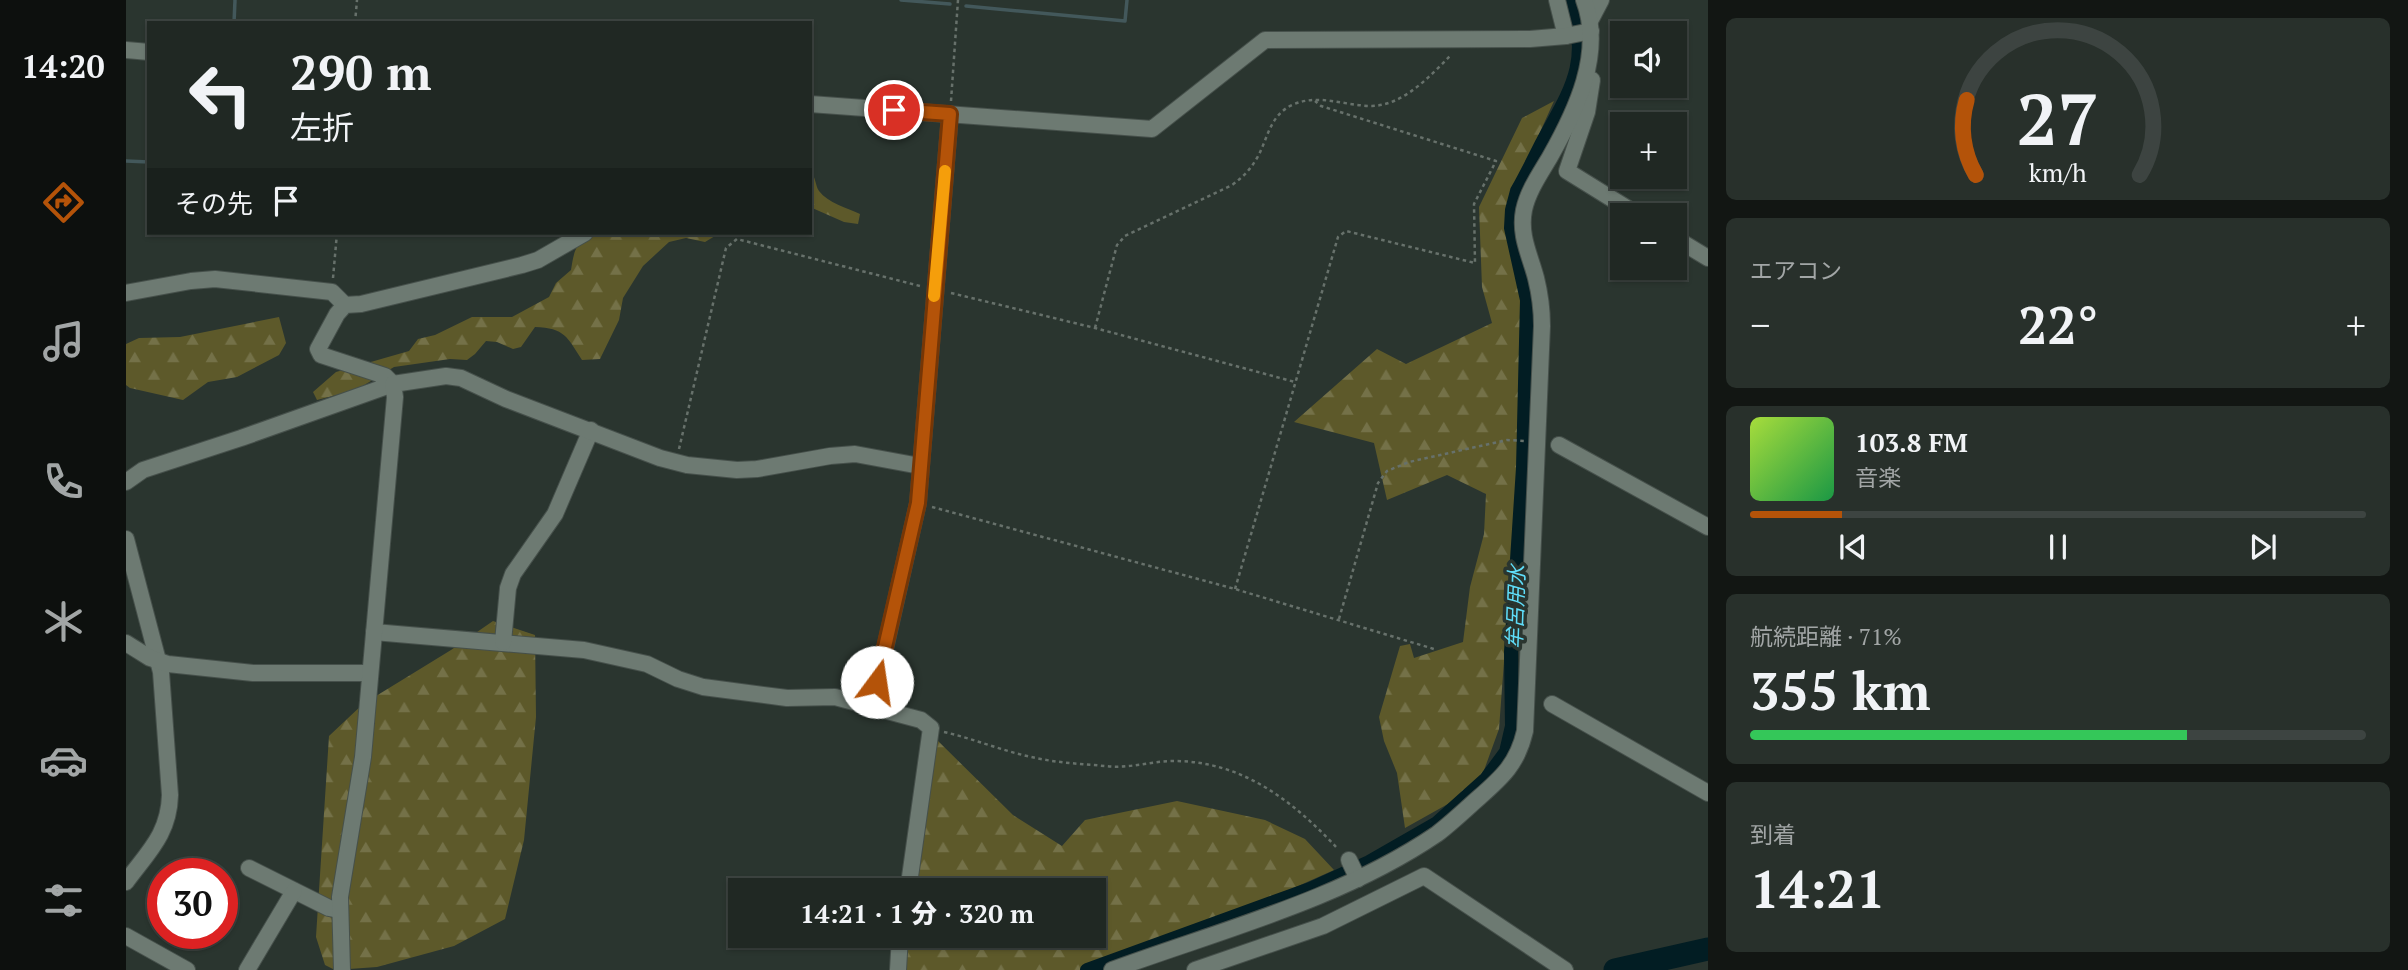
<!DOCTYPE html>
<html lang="ja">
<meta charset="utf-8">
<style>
:root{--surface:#202823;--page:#28302b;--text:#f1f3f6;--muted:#a2a6a6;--line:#3d4441;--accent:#b45309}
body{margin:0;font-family:"PT Serif","Noto Sans JP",serif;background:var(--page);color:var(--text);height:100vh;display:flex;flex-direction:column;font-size:26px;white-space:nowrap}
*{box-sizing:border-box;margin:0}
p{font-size:23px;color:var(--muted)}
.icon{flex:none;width:38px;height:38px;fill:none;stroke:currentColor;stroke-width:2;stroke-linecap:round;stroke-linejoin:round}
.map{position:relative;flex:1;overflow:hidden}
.sheet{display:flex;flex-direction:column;gap:18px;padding:18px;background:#121613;width:700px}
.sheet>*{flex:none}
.hud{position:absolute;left:21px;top:21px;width:665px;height:214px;border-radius:0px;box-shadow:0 2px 5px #0004,0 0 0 2px var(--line);background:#202823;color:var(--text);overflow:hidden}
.controls{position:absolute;left:1484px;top:21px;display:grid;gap:14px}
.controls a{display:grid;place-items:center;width:77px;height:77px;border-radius:0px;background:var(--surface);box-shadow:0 2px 5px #0004,0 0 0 2px var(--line);font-size:35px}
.speed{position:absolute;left:21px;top:858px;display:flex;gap:14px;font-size:35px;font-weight:700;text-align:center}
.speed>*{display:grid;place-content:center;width:91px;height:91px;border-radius:50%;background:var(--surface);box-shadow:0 2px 5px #0004,0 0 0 2px var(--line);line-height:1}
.speed .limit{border:10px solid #d22;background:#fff;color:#111}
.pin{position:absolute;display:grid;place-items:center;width:60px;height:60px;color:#fff;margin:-30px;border:4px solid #fff;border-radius:50%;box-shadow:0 2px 7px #0007}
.me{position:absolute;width:77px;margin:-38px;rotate:14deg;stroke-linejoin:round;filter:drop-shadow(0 0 5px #0008)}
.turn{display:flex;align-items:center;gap:24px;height:147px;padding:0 28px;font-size:32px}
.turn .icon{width:91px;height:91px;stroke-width:2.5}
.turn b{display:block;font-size:49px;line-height:60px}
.then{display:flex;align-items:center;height:66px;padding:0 28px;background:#0003;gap:14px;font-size:26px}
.big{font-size:52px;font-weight:800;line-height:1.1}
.sheet .card{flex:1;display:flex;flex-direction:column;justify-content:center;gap:10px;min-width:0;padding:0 24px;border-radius:10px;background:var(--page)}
.sheet .dial{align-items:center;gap:0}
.dial svg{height:182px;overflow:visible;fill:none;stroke:var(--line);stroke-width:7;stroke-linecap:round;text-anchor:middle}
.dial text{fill:var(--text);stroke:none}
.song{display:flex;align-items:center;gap:21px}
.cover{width:84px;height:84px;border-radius:10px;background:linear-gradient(135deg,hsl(80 70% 55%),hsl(140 70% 35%))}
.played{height:7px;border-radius:4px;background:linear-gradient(90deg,var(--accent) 15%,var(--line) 15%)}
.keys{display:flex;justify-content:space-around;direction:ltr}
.heat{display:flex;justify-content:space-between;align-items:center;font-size:38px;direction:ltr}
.charge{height:10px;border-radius:5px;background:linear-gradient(90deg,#34c759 71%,var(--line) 0)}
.trip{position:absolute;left:602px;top:878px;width:378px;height:70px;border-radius:0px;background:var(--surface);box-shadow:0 2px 5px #0004,0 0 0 2px var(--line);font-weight:800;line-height:70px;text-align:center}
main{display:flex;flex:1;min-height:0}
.tabs{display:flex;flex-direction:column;width:126px;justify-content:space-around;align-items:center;background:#0d100e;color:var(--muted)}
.tabs .icon{width:49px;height:49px}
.tabs .on{color:var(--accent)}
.tabs b{font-size:32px;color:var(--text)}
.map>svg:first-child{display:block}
</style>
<main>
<nav class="tabs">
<b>14:20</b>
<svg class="icon on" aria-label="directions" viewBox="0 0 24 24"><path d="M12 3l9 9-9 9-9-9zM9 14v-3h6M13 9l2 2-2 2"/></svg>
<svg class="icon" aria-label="music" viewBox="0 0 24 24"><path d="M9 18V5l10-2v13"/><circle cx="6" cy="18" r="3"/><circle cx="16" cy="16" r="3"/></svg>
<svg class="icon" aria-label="phone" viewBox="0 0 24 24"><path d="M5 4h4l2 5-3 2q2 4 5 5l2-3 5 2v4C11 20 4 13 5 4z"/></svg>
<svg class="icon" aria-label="climate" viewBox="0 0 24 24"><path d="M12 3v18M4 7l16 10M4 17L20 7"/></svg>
<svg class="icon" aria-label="car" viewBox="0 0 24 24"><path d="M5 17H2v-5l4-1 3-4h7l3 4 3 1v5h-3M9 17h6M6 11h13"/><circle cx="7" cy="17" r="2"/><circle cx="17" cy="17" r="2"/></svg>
<svg class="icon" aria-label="filters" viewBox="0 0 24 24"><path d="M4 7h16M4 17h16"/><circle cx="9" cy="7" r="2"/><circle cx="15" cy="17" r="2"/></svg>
</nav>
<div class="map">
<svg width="1582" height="970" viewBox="0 0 1582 970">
<defs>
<pattern id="forest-firs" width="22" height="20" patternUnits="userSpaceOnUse" patternTransform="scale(1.75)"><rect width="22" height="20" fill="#5d592a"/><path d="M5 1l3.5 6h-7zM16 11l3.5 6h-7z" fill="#747148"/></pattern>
</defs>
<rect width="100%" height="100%" fill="#2a352f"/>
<!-- forest -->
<g fill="url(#forest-firs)">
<path d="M1428,101L1382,203L1379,230L1395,301L1394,446L1373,729L1357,773L1329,800L1279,828L1271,773L1258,741L1253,717L1274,646L1284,644L1288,658L1337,642L1344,587L1358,534L1360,494L1321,475L1261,500L1248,443L1168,422L1251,349L1280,364L1366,323L1356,287L1353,207L1396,118Z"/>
<path d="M684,170C690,177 689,185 693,191C702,203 721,208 734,214L732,224L718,222L684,207Z"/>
<path d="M465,233H594L579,242L560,238L543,242L517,266L497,298L493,320L474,359L456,360C441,337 439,328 409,327L395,347L387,349L371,342L360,341L349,354L341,360L324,359L268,367L230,390L191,400L187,392L210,372L283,351L292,339L309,335L346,317H386L423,297L430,283L445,270C448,252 449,243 465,233Z"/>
<path d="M153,317L160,343L153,355L111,377L82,382L57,400L4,388L0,385V344L13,338L54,337Z"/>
<path d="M367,621L409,635L410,717L398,840L379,919L328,946L251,967L209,970L199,965L190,937L203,736L237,704L325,650Z"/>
<path d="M810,739L887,815L936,846L959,820L1051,801L1139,820L1179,839L1208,870L1098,919L1022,945L965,970H778L781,936H968V891H787Z"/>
</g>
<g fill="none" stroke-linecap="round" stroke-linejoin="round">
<!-- stream -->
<g stroke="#43585b" stroke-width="3.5">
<path d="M775,0L824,4"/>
<path d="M840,6L999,21L1001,0"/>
<path d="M108,23L109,0"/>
<path d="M0,161L23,162"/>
</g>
<!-- canal -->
<path stroke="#021d23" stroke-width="14" d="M961,970L1184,889L1243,862L1311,823L1360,779L1380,752L1386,726L1385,652L1397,468L1401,300L1385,228L1386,210L1391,191C1400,175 1408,159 1416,143C1445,89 1465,64 1445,0"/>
<!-- river -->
<path stroke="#021d23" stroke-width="23" d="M1489,970L1582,949"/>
<defs>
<g id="minor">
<path d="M1431,0L1440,36"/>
<path d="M1465,19L1475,0"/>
<path d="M0,50L23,52"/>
<path d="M1466,80L1461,112L1441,171L1512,215"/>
<path d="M684,104L1026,129L1139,40L1404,39L1440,36L1465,31"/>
<path d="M1549,238L1582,258"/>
<path d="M0,293L65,281L89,279L206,292L219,305"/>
<path d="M1433,445L1582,527"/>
<path d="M0,482L17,470L115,438L267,384L259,376L195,355L192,349L211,314L219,305L235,304L396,265L412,260L459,233"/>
<path d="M0,539L35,672L44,795C43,834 22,852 0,882"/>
<path d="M248,632L458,650L521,664L552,679L577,687L661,698L709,697L795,720L805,728L782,891"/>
<path d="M377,642L382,588L387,574L429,514L465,430"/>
<path d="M0,643L24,658L42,664L127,673H244"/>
<path d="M1426,704L1582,793"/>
<path d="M746,706L792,503L824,114"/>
<path d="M1223,860L1232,879"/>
<path d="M123,868L203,908L213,910"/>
<path d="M0,936L61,970"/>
<path d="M121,970L168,891"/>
<path d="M216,970L214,897L237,757L269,397L267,384L320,376L335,378L380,399L534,458L561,465L611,470L631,469L704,456L729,454L794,466"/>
<path d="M772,970L774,936"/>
<path d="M986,970C1095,930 1214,900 1311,834C1324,824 1336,813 1348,802C1374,779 1391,766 1399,731L1416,326C1416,310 1414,294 1410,278C1404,255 1393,235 1398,210C1402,191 1414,174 1424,157C1450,111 1478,53 1458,0"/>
<path d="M1069,970L1197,926L1298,876L1439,970"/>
</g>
</defs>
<!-- minor casing -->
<use href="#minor" stroke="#46504b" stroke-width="18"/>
<!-- path -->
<g stroke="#67716b" stroke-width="2.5" stroke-dasharray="3.5 3.5" stroke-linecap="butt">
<path d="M229,23L231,0"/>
<path d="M825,101L832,0"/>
<path d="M207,278L211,233"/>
<path d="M825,293L969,328L1169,382"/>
<path d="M969,328L991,245L999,236L1106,185C1117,177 1124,170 1131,158C1142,139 1143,116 1166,105C1192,93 1219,106 1246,106C1278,105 1304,76 1325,55"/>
<path d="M553,449L600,248L611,239L794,286"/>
<path d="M806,507L1109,589L1308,649"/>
<path d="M1109,589L1212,237L1220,231L1349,263L1348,204L1370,161L1195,106L1189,101"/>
<path d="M1213,619L1252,483L1261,471L1283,462L1381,440L1398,441"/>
<path d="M818,732C849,739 879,752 910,758C933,763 956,764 979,766C1003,769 1025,761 1048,761C1117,761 1168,802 1212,849"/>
</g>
<!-- minor -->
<use href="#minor" stroke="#6d7a72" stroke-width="16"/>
</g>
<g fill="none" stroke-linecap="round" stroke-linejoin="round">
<defs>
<path id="route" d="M751,682L792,503L824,114L768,110"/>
</defs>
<!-- route casing -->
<use href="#route" stroke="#753606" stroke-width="18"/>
<!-- route -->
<use href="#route" stroke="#b45309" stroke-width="12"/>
<!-- slow -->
<path stroke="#f59e0b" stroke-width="12" d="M808,296L819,171"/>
</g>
<g text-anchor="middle" stroke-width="7" stroke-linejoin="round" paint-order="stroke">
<!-- water labels -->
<g font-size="21" font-style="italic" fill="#5fdefa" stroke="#2a352f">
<text transform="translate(1390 607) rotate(-88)" y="7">牟呂用水</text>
</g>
</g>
</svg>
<div class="controls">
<a><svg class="icon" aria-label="sound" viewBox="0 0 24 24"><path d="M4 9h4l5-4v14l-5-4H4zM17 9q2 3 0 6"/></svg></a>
<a>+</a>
<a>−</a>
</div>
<div class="speed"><div class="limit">30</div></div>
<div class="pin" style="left:768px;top:110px;background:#d93025"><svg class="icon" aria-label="arrive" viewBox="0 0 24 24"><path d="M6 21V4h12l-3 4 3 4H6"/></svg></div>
<svg class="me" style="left:751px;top:682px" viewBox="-20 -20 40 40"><circle r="19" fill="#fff"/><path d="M0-13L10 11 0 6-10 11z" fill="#b45309"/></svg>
<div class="trip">14:21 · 1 分 · 320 m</div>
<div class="hud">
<div class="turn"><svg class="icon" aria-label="left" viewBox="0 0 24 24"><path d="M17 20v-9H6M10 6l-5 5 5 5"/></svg><div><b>290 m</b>左折</div></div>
<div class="then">その先<svg class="icon" aria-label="arrive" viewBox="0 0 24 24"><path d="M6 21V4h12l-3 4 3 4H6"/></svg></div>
</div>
</div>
<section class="sheet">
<div class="card dial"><svg viewBox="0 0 100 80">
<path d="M14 69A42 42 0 1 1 86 69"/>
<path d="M14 69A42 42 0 0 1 10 36" stroke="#b45309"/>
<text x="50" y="56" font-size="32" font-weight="700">27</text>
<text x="50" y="72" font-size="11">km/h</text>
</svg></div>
<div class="card"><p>エアコン</p>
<div class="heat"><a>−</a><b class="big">22°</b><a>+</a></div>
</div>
<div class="card">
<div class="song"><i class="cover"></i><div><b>103.8 FM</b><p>音楽</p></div></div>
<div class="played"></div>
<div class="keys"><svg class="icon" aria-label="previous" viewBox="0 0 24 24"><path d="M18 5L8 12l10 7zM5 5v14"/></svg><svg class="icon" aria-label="pause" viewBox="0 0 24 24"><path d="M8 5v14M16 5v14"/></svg><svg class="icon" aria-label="next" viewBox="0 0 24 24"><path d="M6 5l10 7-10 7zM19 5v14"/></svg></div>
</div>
<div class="card"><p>航続距離 · 71%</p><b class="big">355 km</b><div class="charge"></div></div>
<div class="card"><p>到着</p><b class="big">14:21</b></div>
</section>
</main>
